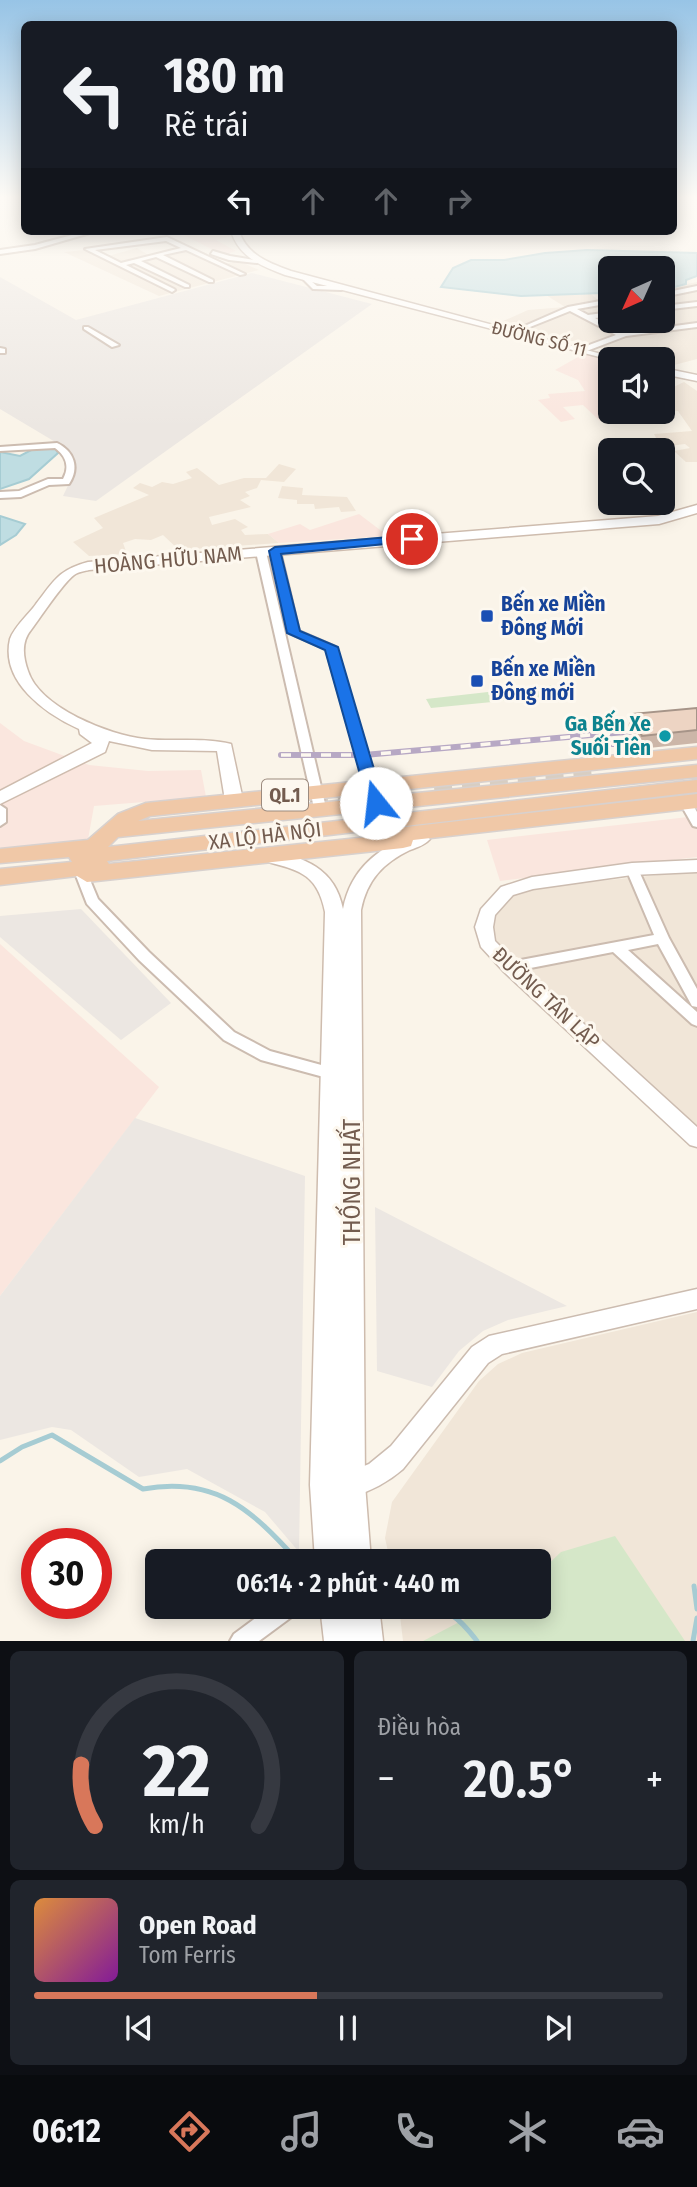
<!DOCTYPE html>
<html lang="vi">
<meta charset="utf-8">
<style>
:root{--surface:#171b24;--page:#20242c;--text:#f1f3f6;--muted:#9ea1a6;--line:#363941;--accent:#d8775a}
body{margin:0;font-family:"Fira Sans Condensed",sans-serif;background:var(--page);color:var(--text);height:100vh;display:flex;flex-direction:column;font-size:26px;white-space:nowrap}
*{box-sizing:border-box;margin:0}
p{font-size:23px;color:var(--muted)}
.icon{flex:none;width:38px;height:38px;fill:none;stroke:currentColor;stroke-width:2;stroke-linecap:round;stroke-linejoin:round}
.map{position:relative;height:1641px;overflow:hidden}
.panel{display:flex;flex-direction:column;gap:10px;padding:10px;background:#0d0f14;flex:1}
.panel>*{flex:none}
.banner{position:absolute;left:21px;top:21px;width:656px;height:214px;border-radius:10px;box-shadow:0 4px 18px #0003;background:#171b24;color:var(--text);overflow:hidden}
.needle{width:46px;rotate:225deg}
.fabs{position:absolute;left:598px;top:256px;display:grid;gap:14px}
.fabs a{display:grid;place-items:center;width:77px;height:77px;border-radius:10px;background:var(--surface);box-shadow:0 4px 18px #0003;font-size:35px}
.speed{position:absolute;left:21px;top:1528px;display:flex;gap:14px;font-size:35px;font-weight:700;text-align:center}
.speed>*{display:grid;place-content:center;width:91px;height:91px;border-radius:50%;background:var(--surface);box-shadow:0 4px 18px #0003;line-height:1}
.speed .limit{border:10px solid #d22;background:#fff;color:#111}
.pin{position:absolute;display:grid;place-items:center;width:60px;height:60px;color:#fff;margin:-30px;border:4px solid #fff;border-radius:50%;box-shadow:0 2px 7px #0007}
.me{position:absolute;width:77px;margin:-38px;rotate:344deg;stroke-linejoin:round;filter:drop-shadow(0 0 5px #0008)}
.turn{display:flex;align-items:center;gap:24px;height:147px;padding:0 28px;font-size:32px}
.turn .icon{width:91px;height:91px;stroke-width:2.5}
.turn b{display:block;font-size:49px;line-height:60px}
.lanes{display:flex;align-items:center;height:66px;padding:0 28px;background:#0003;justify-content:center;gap:35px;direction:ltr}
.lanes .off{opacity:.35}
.big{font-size:52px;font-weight:600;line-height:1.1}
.panel .card{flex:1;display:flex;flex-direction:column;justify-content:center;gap:10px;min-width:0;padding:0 24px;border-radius:10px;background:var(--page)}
.panel .dial{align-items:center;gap:0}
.dial svg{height:182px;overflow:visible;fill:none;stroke:var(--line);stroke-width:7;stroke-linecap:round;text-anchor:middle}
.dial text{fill:var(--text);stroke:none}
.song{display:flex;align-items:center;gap:21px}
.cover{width:84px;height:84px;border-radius:10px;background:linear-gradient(135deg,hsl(30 70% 55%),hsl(290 70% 35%))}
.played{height:7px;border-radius:4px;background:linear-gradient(90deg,var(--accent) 45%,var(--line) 45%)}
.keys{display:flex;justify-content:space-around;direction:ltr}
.heat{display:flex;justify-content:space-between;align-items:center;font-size:38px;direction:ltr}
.panel .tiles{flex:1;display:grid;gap:10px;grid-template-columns:1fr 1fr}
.card:last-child{grid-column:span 2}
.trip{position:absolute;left:145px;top:1549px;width:406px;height:70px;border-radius:10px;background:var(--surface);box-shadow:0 4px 18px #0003;font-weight:600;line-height:70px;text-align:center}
.tab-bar{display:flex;height:112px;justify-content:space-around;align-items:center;background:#090b0e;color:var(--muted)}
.tab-bar .icon{width:49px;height:49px}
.tab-bar .active{color:var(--accent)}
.tab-bar b{font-size:32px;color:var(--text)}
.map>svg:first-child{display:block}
</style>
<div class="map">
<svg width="697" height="1641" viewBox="0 0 697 1641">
<rect width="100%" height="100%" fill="#faf4e9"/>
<!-- residential -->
<g fill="#f1e6d8">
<path d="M137,248L150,256L184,248L224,264L239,261L259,270L159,296L64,252L85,250L101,258Z"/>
<path d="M697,282V359L663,368V359H627L630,355L505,325L501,322L528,310L565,307L546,295L590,293L599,301L611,299V320H663V289Z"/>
<path d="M684,382L697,391V462H686L674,451L690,448L685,444L661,447L654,434L692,431L678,411L641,413L639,411H663V392Z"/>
<path d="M279,464L296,469L284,482L261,480L257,488L245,492L250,496L240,500L251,507L209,517L212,525L235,519L248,527L241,530L245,535L268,534L279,543L179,550L163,535L151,540L135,539L123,543L127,554L89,556L73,542L103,528L94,518L149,495L133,488L140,483L152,487L162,482L173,484L192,478L186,472L197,468L219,485L244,478H266Z"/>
<path d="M282,486L303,488L302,495L347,497L356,511L341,512L339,507L315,509L314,504H297V500L278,498Z"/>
<path d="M697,871V1134L498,955L485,916L505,897L531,888Z"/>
<path d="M697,1312V1641H403L399,1607L539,1606V1561H390L385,1538L392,1502L479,1381L498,1364L522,1353Z"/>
</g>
<!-- commercial -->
<g fill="#fae6de">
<path d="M176,231H231L232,236L216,240L236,251L223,255Z"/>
<path d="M585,353L611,360V381L598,382L611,396V401L603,402L611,406V411H620L629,417L600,421L583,405L563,407L575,419L561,422L538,400L550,398L548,394L585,391L578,380L555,370Z"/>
<path d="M359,514L388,536L279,543L268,534L300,524L310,530Z"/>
<path d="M0,723L24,741L89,765L148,771L201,770L206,797L94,806L87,845L0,853Z"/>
<path d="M697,816V857L500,881L487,840Z"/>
<path d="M0,944L159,1087L0,1296Z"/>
</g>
<!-- industrial -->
<g fill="#ece7e2">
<path d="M252,273L372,304L96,501L63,496L75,471L72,461L62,446L0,409V277L76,320Z"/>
<path d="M81,909L171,1003L121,1040L0,937V916Z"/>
<path d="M135,1118L305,1176L299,1552L265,1512L187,1469L139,1477L71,1430L52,1427L0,1440V1296Z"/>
<path d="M375,1207L567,1306L508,1320L483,1331L459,1351L432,1387L377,1371Z"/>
</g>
<!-- green -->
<g fill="#d5e7c8">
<path d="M551,685L555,696L431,708L426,699Z"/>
<path d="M615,1536L685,1641H423L488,1607L539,1606V1573L561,1552Z"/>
</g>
<!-- water -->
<g fill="#bfdde2" stroke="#a6ccd3" stroke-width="2">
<path d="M587,250L697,253V276L686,280V284L663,290V268H611V299L602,293L521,296L441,287L453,268L471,260H504L545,253Z"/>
<path d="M37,447L55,448L58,453L29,479L0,489V452L20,456Z"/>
<path d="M0,516L25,524L16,535L0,545Z"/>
</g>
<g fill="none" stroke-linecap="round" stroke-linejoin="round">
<!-- stream -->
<g stroke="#a6ccd3" stroke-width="5">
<path d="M0,1461L22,1447L52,1435L143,1489C215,1476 251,1509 297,1560"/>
<path d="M694,1586L697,1609"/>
<path d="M419,1613C448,1605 460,1619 477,1641"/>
<path d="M693,1641L697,1618"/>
</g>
<!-- trunk-tunnel -->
<g stroke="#d8cec2" stroke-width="18" stroke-dasharray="18 10" stroke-linecap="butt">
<path d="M434,787L595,771"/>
<path d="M282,803L408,789"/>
</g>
<defs>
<g id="minor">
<path d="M87,231H97L35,249L0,254V250L35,245Z"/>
<path d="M167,237L245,274L240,275L186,250L163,255L213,280V282H209L156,257L141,261L189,285V287H185L134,263L126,265L174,289L175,290L172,292L85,249ZM166,241L181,248L121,263L95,250Z"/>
<path d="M213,251L230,256L260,261L257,263L229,260L211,254Z"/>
<path d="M305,276L317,286H341L344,288L341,290L313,289L302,278Z"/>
<path d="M697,286V290L663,297V293Z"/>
<path d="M611,299V303L577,309L588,315L611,312V316L595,318L623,333L697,323V327L626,336L584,352H581V348L616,335L570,311L525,329L520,328L568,307Z"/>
<path d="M697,302V306L663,310V306Z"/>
<path d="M84,327H88L119,345L112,347L84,329Z"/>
<path d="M0,348L5,349V353H0Z"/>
<path d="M57,443C74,451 80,468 69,484L49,485L21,497L0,498V492L19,491L48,479H63C70,467 66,456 55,448L0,451V447Z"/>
<path d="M275,548L280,551L299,631L336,647L382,803L380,806L376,807L370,803L326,649L289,633L270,551Z"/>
<path d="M261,549L266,552L326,808L320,812L314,808L256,552Z"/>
<path d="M686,799L690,800L697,812V827L693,826L680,803Z"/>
<path d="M0,805L6,809V822L0,826Z"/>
<path d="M79,864L85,868L98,899L149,952L234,1032L270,1051L336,1069L338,1073L336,1077L331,1079L261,1060L224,1040L139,960L87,904L73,868Z"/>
<path d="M632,865L638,869L669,938L697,989V1007L692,1006L658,944L628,950L697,1012V1026L692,1024L613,952L510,972L505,971L503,967L505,963L510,962L654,935L626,869Z"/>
<path d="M272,1606H300L297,1613L259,1641H230L234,1634Z"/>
</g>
<g id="tertiary">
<path d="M231,231H239C247,255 269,263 291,271L620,359L611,360L285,275C261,266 239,257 231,231Z"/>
<path d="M663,368L697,375V381L663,374Z"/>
<path d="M697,860V872L632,875L533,889L513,895L495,915L493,927L495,941L516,962L697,1127V1147L690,1145L504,972L481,947L475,927L481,909L501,887L532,877L632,863Z"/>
<path d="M697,1289V1309L502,1354L488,1363L403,1469C388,1482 371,1491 351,1497L342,1493L338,1484L342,1475L369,1464L391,1446L472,1347L489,1336Z"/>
</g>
<g id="secondary">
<path d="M697,505V513L659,524L89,570C85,571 78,572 74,575C63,583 40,618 31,630C21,642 23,657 28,671C40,708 109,735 145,739C174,742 203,737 231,744L243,800L234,806L225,800L217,751L152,750L109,741L105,752L0,804V791L92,743L80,734L79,729C46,714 0,682 10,639C14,627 29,614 36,604C54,581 58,570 88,562L658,516Z"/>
<path d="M421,833L430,839C425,845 418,847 410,850C383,863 367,880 361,910L365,1484L371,1561H315L310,1485L325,912C317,871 296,870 261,860L258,856L267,850C304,857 335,868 343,909C351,867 382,844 421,833Z"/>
<path d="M320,1606H379L383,1641H324Z"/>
</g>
<path id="trunk" d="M697,747V759L150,816L138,821L697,765V777L118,837L108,847L697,780V792L107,861L109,864L378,836L380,831L388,829L697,794V808L413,840L411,846L403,848L87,882L77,876L0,885V869L72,862L69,857L0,863V849L88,840L118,814L146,803Z"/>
</defs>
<!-- minor casing -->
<use href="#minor" stroke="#ccbcb0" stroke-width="4"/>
<!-- tertiary casing -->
<use href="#tertiary" stroke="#ccbcb0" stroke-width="3"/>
<!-- secondary casing -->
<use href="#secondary" stroke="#cebcae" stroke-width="3"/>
<!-- trunk casing -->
<use href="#trunk" stroke="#d8d1ce" stroke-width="3"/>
<!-- minor -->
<use href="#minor" fill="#fff" fill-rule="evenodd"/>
<!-- tertiary -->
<use href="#tertiary" fill="#fff" fill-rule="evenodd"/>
<!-- secondary -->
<use href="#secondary" fill="#fff" fill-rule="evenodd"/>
<!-- trunk -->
<use href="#trunk" fill="#f0c8a7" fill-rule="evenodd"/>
<defs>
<g id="rail">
<path d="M592,744H631L697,737"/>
<path d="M281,755H364L648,730"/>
</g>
</defs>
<!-- rail casing -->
<use href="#rail" stroke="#b7a8c4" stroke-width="6"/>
<!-- rail -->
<use href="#rail" stroke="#fdf8ef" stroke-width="3.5" stroke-dasharray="10" stroke-linecap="butt"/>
</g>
<!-- wall -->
<path fill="#ccb6a8" d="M697,708V743L639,749L628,728L631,714Z"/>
<!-- building -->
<path fill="#edd4c3" stroke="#a69488" stroke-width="2" d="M697,708V730L642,736L631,714Z"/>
<!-- sky -->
<linearGradient id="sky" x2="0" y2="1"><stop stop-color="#97c4e6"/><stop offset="0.46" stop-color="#fdfaf5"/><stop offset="1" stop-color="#fdfaf5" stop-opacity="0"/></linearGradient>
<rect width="697" height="428" fill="url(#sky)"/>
<!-- route -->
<path fill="#1a73e8" stroke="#114b97" stroke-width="2" d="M412,535L418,539L417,541L281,554L300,631L338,647L384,803L376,808L368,803L325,650L287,633L269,551L275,547Z"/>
<!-- markers -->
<g fill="#1a4fb4" stroke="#fdf8ef" stroke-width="2.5">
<rect x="480" y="609" width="14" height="14" rx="3.5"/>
<rect x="470" y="674" width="14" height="14" rx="3.5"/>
</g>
<circle fill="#0f9aa8" stroke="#fdf8ef" stroke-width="2.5" cx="665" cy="736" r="7"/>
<g text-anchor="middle" stroke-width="6" stroke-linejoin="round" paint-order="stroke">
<!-- far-street labels -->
<g font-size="18" fill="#735c4f" stroke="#fdf8ef">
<text transform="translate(539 339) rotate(14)" y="6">ĐƯỜNG SỐ 11</text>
</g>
<!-- shield labels -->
<rect fill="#fdf8ef" stroke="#9c8b7f" stroke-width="2" x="262" y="779.5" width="46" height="31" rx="5"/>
<g font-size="19" font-weight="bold" fill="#735c4f">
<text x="285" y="802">QL.1</text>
</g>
<!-- street labels -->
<g font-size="21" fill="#735c4f" stroke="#fdf8ef">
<text transform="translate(168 560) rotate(-5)" y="7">HOÀNG HỮU NAM</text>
<text transform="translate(265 836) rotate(-7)" y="7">XA LỘ HÀ NỘI</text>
<text transform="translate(546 998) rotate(43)" y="7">ĐƯỜNG TÂN LẬP</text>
</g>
<!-- transit labels -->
<g font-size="21" font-weight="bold" fill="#164399" stroke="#fdf8ef" text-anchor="start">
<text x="501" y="611">Bến xe Miền<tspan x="501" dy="24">Đông Mới</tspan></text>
<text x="491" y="676">Bến xe Miền<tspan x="491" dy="24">Đông mới</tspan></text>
</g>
<!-- culture labels -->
<g font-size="21" font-weight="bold" fill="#0d838f" stroke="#fdf8ef" text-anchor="end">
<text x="651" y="731">Ga Bến Xe<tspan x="651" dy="24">Suối Tiên</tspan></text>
</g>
<!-- near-street labels -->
<g font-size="24" fill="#735c4f" stroke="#fdf8ef">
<text transform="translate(352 1182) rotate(-90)" y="8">THỐNG NHẤT</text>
</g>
</g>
</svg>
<div class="fabs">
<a><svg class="needle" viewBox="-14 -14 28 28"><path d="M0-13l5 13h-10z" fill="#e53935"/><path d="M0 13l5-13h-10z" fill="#9ea1a6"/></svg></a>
<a><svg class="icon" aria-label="sound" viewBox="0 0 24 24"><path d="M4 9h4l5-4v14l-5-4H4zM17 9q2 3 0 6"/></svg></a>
<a><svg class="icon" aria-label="search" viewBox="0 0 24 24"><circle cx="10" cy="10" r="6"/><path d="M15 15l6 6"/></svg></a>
</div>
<div class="speed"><div class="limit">30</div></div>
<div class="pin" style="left:412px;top:539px;background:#d93025"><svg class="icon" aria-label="arrive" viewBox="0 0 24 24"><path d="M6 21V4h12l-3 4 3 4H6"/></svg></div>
<svg class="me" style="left:376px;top:803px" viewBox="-20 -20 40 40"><circle r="19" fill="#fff"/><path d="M0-13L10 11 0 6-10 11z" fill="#1a73e8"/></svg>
<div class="trip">06:14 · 2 phút · 440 m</div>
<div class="banner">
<div class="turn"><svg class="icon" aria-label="left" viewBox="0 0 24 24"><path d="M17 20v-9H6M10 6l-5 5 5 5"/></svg><div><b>180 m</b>Rẽ trái</div></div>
<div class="lanes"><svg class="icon" aria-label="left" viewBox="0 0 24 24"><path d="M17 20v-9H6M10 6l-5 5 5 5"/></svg><svg class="icon off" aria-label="ahead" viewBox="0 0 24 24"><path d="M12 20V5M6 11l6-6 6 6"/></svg><svg class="icon off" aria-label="ahead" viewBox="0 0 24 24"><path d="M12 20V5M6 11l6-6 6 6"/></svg><svg class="icon off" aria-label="right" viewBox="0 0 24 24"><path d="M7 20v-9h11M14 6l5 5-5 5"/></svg></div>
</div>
</div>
<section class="panel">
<div class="tiles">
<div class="card dial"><svg viewBox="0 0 100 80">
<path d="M14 69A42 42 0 1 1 86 69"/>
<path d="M14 69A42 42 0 0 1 8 42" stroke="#d8775a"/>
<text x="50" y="56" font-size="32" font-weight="700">22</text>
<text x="50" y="72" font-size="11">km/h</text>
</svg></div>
<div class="card"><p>Điều hòa</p>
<div class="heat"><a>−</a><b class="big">20.5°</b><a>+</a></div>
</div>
<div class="card">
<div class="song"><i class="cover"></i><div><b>Open Road</b><p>Tom Ferris</p></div></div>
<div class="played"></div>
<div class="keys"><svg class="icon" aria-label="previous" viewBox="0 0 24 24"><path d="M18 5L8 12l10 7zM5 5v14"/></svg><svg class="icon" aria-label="pause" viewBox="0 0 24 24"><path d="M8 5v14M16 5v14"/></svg><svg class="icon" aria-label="next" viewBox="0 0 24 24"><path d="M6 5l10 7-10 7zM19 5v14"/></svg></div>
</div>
</div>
</section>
<nav class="tab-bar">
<b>06:12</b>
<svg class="icon active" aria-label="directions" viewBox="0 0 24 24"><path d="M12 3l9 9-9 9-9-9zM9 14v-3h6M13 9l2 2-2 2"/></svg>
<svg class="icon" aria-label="music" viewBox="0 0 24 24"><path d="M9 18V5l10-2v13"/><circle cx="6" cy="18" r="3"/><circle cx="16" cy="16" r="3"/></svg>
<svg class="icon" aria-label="phone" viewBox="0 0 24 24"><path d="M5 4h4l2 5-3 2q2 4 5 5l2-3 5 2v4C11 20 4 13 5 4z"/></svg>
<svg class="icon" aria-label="climate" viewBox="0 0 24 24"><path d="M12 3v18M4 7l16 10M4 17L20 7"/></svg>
<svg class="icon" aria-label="car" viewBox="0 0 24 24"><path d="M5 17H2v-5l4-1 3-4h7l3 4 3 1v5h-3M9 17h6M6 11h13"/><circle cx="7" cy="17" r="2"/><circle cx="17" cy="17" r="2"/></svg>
</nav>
